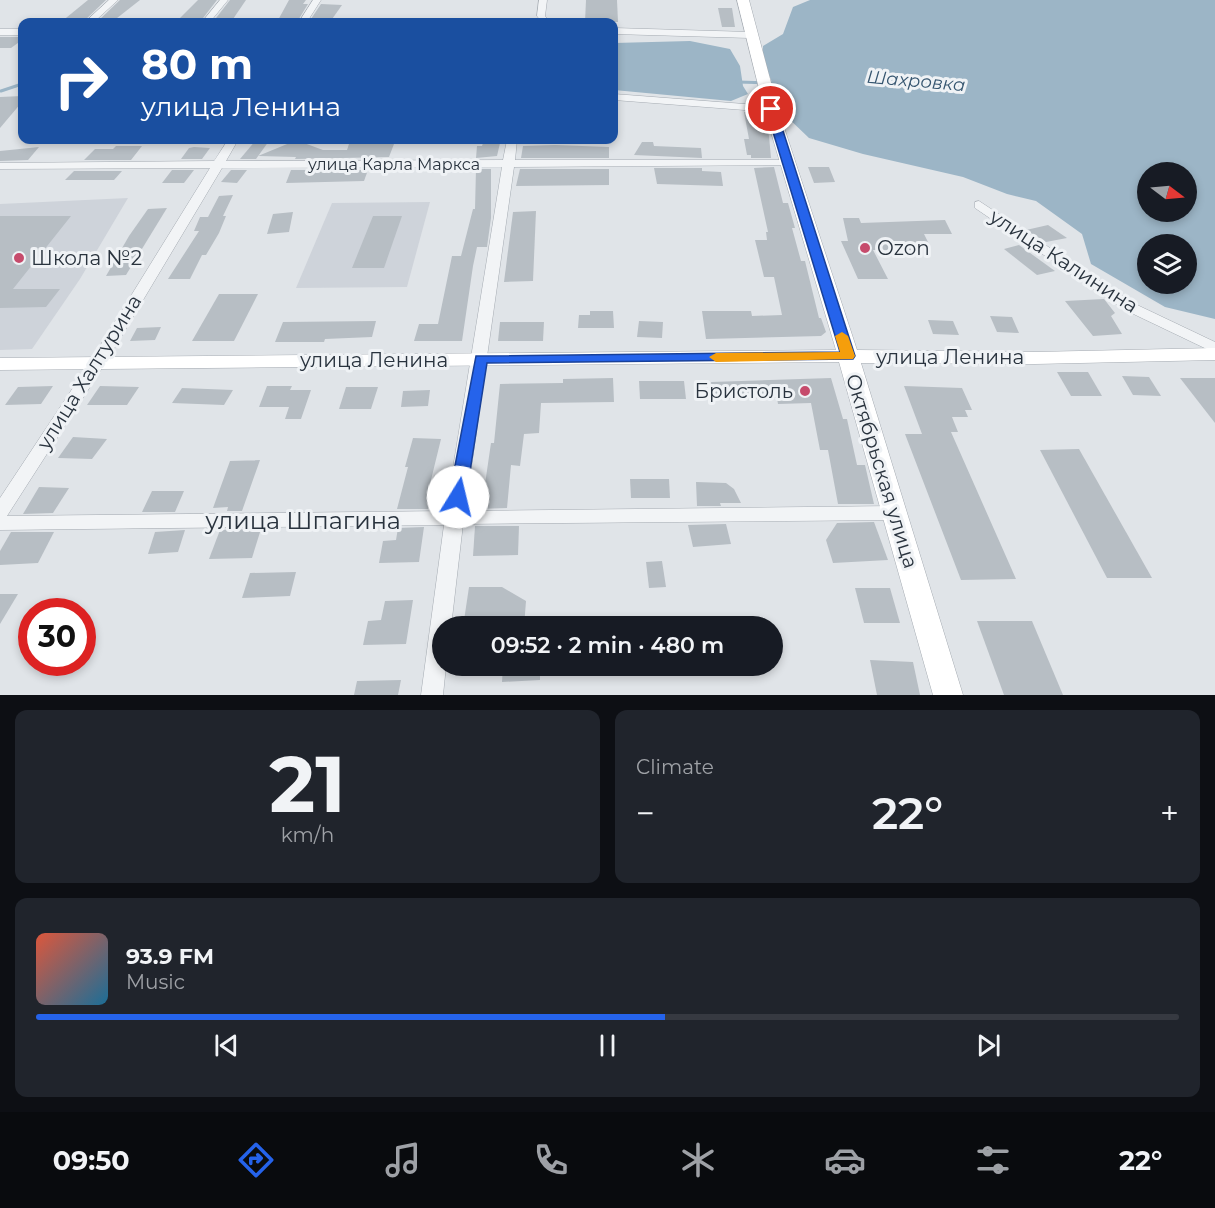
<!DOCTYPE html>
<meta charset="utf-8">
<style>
:root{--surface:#171b24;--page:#20242c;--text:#f1f3f6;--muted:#9ea1a6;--line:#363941;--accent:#2563eb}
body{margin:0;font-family:Montserrat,sans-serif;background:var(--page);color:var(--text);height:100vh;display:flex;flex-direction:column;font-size:22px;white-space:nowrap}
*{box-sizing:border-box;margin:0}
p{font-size:20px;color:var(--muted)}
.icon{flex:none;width:33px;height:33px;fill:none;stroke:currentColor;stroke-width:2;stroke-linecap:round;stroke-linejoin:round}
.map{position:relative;height:695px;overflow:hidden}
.sheet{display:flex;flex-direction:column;gap:15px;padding:15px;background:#0d0f14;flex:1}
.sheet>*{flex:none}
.banner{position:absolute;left:18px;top:18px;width:600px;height:126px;border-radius:12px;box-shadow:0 3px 9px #0003;background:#1a4fa0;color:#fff;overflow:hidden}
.needle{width:39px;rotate:106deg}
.buttons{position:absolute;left:1137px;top:162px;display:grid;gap:12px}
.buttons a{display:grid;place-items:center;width:60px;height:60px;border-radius:50%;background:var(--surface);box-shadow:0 3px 9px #0003;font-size:30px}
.speed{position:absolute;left:18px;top:598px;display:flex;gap:12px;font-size:30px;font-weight:700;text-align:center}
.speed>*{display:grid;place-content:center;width:78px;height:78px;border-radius:50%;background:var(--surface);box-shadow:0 3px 9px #0003;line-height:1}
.speed .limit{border:9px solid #d22;background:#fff;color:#111}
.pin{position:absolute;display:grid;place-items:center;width:51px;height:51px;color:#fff;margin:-26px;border:3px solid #fff;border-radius:50%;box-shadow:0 2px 6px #0007}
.me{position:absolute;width:66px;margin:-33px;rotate:9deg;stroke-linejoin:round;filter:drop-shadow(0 0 4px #0008)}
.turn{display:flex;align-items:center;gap:21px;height:126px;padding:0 24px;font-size:27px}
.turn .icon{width:78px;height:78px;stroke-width:2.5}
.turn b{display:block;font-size:42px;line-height:51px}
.big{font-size:45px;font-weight:600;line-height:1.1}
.sheet .card{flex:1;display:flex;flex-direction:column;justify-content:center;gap:9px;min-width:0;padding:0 21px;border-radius:12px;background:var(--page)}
.sheet .dial{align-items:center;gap:0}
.dial b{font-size:78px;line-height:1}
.song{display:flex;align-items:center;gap:18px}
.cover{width:72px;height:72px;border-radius:9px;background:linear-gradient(135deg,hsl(10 70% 55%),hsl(200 70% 35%))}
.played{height:6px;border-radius:3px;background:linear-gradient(90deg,var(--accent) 55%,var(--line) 55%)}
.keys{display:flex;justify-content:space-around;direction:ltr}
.heat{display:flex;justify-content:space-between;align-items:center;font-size:33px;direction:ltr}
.sheet .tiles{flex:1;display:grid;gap:15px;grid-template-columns:1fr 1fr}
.card:last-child{grid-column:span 2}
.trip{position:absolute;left:432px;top:616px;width:351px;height:60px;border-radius:30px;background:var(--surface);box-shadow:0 3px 9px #0003;font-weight:600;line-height:60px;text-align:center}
.tab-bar{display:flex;height:96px;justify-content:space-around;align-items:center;background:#090b0e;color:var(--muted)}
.tab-bar .icon{width:42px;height:42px}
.tab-bar .on{color:var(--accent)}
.tab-bar b{font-size:27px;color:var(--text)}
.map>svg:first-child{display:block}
</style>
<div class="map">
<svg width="1215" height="695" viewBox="0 0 1215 695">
<rect width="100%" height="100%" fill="#e0e4e8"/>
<!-- built -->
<g fill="#ced3da">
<path d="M128,198L80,279L32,349L0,350V204Z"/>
<path d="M430,202L407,287L296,288L332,203Z"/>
</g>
<!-- water -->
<g fill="#9cb5c6" fill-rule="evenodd">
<path d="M810,0H1215V319L1165,307L1091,264L1082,234L1036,201L1007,194L963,177L863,154L809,138L785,115L763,60V46L783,34L793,7ZM1148,172H1186V212H1148ZM1148,244H1186V284H1148Z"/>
<path d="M690,41L730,49L740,66L743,86L748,94L731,101L614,90V43Z"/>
</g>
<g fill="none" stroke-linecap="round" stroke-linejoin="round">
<!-- stream -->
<g stroke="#9cb5c6" stroke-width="3">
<path d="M737,82L779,83"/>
<path d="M1,91L22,84"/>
</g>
</g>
<!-- building -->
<g fill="#b7bec4">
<path d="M88,0H106L83,22H61Z"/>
<path d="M120,0H140L112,22H97Z"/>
<path d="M198,0H217L200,22H176Z"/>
<path d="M230,0H246L231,22H213Z"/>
<path d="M289,0H306L303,4H308L297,22H277Z"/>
<path d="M586,0H617L618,22H585Z"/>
<path d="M321,4L342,5L330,22H309Z"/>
<path d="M718,8H732L735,27H722Z"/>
<path d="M0,37H22V40L11,48H0Z"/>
<path d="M22,96V102L0,128V97Z"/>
<path d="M744,112L763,114L769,136L771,158H751V155H747L744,139H749Z"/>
<path d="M256,140L269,141L256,159H240Z"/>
<path d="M292,142L304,143L323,150H347L349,144H394L389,157L295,159L296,157L258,156Z"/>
<path d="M642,142H653L654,146L701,148L702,158L634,155Z"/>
<path d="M483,143H500L497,156L476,158L477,146H482Z"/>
<path d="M555,145L609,147V158H521L523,146Z"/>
<path d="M116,146H142L131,160H84L95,149H113Z"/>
<path d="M39,147L28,160L0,161V151Z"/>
<path d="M189,148L194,147L210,148L202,159H181Z"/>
<path d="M774,167L783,203H788L795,228H792L801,261H805L819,318H821L826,332L821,336L706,339L702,311H751L752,316L782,315L774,277H764L755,240H767L766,232H768L754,168Z"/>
<path d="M808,167H829L835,182L814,183Z"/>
<path d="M654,168H702V171L721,172L723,186L657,184Z"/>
<path d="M476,169H491V218L487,247H477L473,266L462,341H414L419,324H438L452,256H461L473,209H475Z"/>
<path d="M520,169H609V185L516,186Z"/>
<path d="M172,170H194L184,183H162Z"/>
<path d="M231,170H247L237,183L221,182Z"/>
<path d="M291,170H368L364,181L286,183Z"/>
<path d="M74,171H122L114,180H65Z"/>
<path d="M233,195L223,216H226L219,233L206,255H202L190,279H168L199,231H194L200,217H208L219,196Z"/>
<path d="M167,208L126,275L106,276L129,236L148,209Z"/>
<path d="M536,211L533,281L504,282L513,212Z"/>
<path d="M293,212L289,232L267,234L273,214Z"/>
<path d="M0,216H71L13,289H60L46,307L0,308Z"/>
<path d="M373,216H402L384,268H352Z"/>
<path d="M843,218H859L861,223L945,220L952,234H924L930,246H919L920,250H873L888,279H858L841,241H848Z"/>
<path d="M1048,225L1067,238L1046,242L1026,230Z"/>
<path d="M1019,245L1055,271L1037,275L1004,249Z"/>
<path d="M219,294H258L234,341H192Z"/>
<path d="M1104,299L1115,313L1111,316L1122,334L1093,336L1065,301Z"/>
<path d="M590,311H613L614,328H578L579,315H590Z"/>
<path d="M990,316L1012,317L1019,333L997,332Z"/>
<path d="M928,320L953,321L959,335L933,334Z"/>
<path d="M376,321L372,337L325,339L324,342H275L283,322Z"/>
<path d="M639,321L663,322L662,338L637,337Z"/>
<path d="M500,322H544L543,341H498Z"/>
<path d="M161,327L155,340L130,341L137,328Z"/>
<path d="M1057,372H1088L1102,396H1071Z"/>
<path d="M1122,376L1149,377L1161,396L1133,395Z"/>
<path d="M613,378L614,402L541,403L539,433L524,434L520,466L511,465L507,508L477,509L479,485L485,484L491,443H494L500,384L563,383V379Z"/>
<path d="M831,378L843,419H847L857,465H865L874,504H838L828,450H820L811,403L778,404L777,398L713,399L711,382Z"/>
<path d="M1180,378H1215V423Z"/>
<path d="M639,381H684L686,399H640Z"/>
<path d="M53,386L41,404L5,405L18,387Z"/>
<path d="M100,386L139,387L127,405H87Z"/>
<path d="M267,386H292L290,390H311L301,419H285L289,407H259Z"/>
<path d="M904,386L962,388L972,410H965L968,417H952L958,432H951L1016,579L961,580L905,434H922Z"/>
<path d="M346,387H378L371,409H339Z"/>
<path d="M182,388L233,390L224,405L172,403Z"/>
<path d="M430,390L428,406L401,407L403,391Z"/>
<path d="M73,437L107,439L92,459L58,458Z"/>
<path d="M413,438L441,439L430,484H434L428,509H397L408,467H405Z"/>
<path d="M1079,449L1152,578H1107L1040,450Z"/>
<path d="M260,460L242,511H227L228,507L213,508L230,461Z"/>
<path d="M630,479H669L670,498H631Z"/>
<path d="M696,482L726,483L734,489L741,503H720L721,506H697Z"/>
<path d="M39,487L69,488L53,513L23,514Z"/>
<path d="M152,491H184L175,512H142Z"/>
<path d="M874,522L888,560L833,563L826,540L837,523Z"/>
<path d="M726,524L731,544L693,547L688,525Z"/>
<path d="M475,526H519L518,555L473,556Z"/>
<path d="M424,527L419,562L379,563L383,541L396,540L398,528Z"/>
<path d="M261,529L252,558L209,559L220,530Z"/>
<path d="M185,530L178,552L148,554L155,532Z"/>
<path d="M11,532H54L38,563L0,565V551Z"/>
<path d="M662,561L666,587L649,588L646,562Z"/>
<path d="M296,572L290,596L242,598L250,573Z"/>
<path d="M469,587H502L526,601L524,627H463Z"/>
<path d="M855,588H890L900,623H864Z"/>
<path d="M0,594H18L0,624Z"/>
<path d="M413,600L406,644L363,645L368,621L381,620L385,601Z"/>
<path d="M977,621H1032L1063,695H1004Z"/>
<path d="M870,660L913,662L920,695H877Z"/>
<path d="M503,666H540V680L502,682Z"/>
<path d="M401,680L398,695H354L357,681Z"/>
</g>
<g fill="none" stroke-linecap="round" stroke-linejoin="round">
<defs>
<g id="street">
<path d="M109,0H118L94,22H85Z"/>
<path d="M220,0H228L210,22H202Z"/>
<path d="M313,0H321L307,22H299Z"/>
<path d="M539,0H547L545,16L550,22H542L537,16Z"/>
<path d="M614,28L750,32L754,35L750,38L614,34Z"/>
<rect x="0" y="29" width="22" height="6"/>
<path d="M614,94L771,106L776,109L771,112L614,100Z"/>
<path d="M228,140H238L226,161L503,160L507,140H517L515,160H793V164L789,165L514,167L465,511L894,506L900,508L903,513L900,518L894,520L463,524L451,627H442V666H446L443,695H421L444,525L0,530V498L90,362L210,168L0,169V163L214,161ZM502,167L446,511L7,516L106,362L222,168Z"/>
<path d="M979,201L1133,303L1215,342V353L1123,309L975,208V202Z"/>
</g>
<path id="secondary" d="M737,0H749L778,109L857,350L1035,352L1215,348V360L1035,364L861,363L963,695H933L839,362L0,370V358L836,350L764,109Z"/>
</defs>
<!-- street casing -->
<use href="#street" stroke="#a5abb2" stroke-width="1"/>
<!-- secondary casing -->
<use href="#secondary" stroke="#a5abb2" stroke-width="1"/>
<!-- street -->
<use href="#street" fill="#f2f4f6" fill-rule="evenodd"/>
<!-- secondary -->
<use href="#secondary" fill="#fff" fill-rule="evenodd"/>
</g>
<!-- route -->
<path fill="#2563eb" stroke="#184099" stroke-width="1.5" d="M771,106L776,109L855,356L853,359L487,363L466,497L463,501H452L449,497L476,356L840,352L766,109Z"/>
<!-- slow -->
<path fill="#f59e0b" d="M842,332L848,336L855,356L853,359L716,362L709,357L716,353L840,352L835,336Z"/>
<!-- markers -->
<g fill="#c64b6c" stroke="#eff2f5" stroke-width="2">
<circle cx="865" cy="248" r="6"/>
<circle cx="19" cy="258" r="6"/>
<circle cx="805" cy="391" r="6"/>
</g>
<g text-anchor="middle" stroke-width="6" stroke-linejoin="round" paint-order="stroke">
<!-- far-street labels -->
<g font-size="16" fill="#29333e" stroke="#eff2f5">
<text x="394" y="170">улица Карла Маркса</text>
</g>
<!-- far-water labels -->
<g font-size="18" font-style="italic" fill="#365670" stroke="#eff2f5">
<text transform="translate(916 81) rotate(5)" y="6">Шахровка</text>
</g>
<!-- poi labels -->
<g font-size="20" fill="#29333e" stroke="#eff2f5" text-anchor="start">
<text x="877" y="255">Ozon</text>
<text x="31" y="265">Школа №2</text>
<text x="793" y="398" text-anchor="end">Бристоль</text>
</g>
<!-- street labels -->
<g font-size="20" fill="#29333e" stroke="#eff2f5">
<text transform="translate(1064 261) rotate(33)" y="7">улица Калинина</text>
<text x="950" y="364">улица Ленина</text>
<text x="374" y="367">улица Ленина</text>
<text transform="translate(89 372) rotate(-58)" y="7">улица Халтурина</text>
<text transform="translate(882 471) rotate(73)" y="7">Октябрьская улица</text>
</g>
<!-- near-street labels -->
<g font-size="24" fill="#29333e" stroke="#eff2f5">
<text x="303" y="529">улица Шпагина</text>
</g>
</g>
</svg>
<div class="buttons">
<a><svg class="needle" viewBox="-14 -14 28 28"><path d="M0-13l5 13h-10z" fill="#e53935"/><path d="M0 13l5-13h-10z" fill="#9ea1a6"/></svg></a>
<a><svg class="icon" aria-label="layers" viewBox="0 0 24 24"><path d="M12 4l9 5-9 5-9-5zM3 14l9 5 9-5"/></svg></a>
</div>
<div class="speed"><div class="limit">30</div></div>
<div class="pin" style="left:771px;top:109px;background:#d93025"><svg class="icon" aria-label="arrive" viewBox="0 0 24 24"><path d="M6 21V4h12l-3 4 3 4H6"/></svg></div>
<svg class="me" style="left:458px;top:497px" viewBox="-20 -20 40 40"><circle r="19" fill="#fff"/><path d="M0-13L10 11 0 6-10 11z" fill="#2563eb"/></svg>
<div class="trip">09:52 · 2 min · 480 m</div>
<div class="banner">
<div class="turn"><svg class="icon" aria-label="right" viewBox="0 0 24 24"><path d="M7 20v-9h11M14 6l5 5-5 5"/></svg><div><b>80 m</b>улица Ленина</div></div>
</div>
</div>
<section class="sheet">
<div class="tiles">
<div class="card dial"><b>21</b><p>km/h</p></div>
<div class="card"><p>Climate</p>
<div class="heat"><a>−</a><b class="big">22°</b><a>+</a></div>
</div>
<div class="card">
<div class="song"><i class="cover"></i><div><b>93.9 FM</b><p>Music</p></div></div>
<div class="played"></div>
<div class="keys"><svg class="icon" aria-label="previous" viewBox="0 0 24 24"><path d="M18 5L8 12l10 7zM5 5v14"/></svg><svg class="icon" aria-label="pause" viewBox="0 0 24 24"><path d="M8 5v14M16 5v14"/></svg><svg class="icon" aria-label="next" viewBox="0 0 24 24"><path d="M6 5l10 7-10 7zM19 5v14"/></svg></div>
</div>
</div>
</section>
<nav class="tab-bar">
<b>09:50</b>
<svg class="icon on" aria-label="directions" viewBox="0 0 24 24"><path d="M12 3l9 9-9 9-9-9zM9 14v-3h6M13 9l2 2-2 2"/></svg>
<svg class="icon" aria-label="music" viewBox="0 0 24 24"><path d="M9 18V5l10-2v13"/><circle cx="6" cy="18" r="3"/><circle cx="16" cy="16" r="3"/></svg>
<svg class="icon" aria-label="phone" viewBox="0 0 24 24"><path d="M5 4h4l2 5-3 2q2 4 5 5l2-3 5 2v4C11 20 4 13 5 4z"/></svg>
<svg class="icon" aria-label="climate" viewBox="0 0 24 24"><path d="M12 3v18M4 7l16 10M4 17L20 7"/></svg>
<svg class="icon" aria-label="car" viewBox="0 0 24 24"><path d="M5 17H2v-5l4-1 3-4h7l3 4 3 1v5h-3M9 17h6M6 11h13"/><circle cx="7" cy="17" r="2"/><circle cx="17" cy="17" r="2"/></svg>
<svg class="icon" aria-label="filters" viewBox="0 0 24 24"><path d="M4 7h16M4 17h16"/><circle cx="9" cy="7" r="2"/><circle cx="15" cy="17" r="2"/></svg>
<b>22°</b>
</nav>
